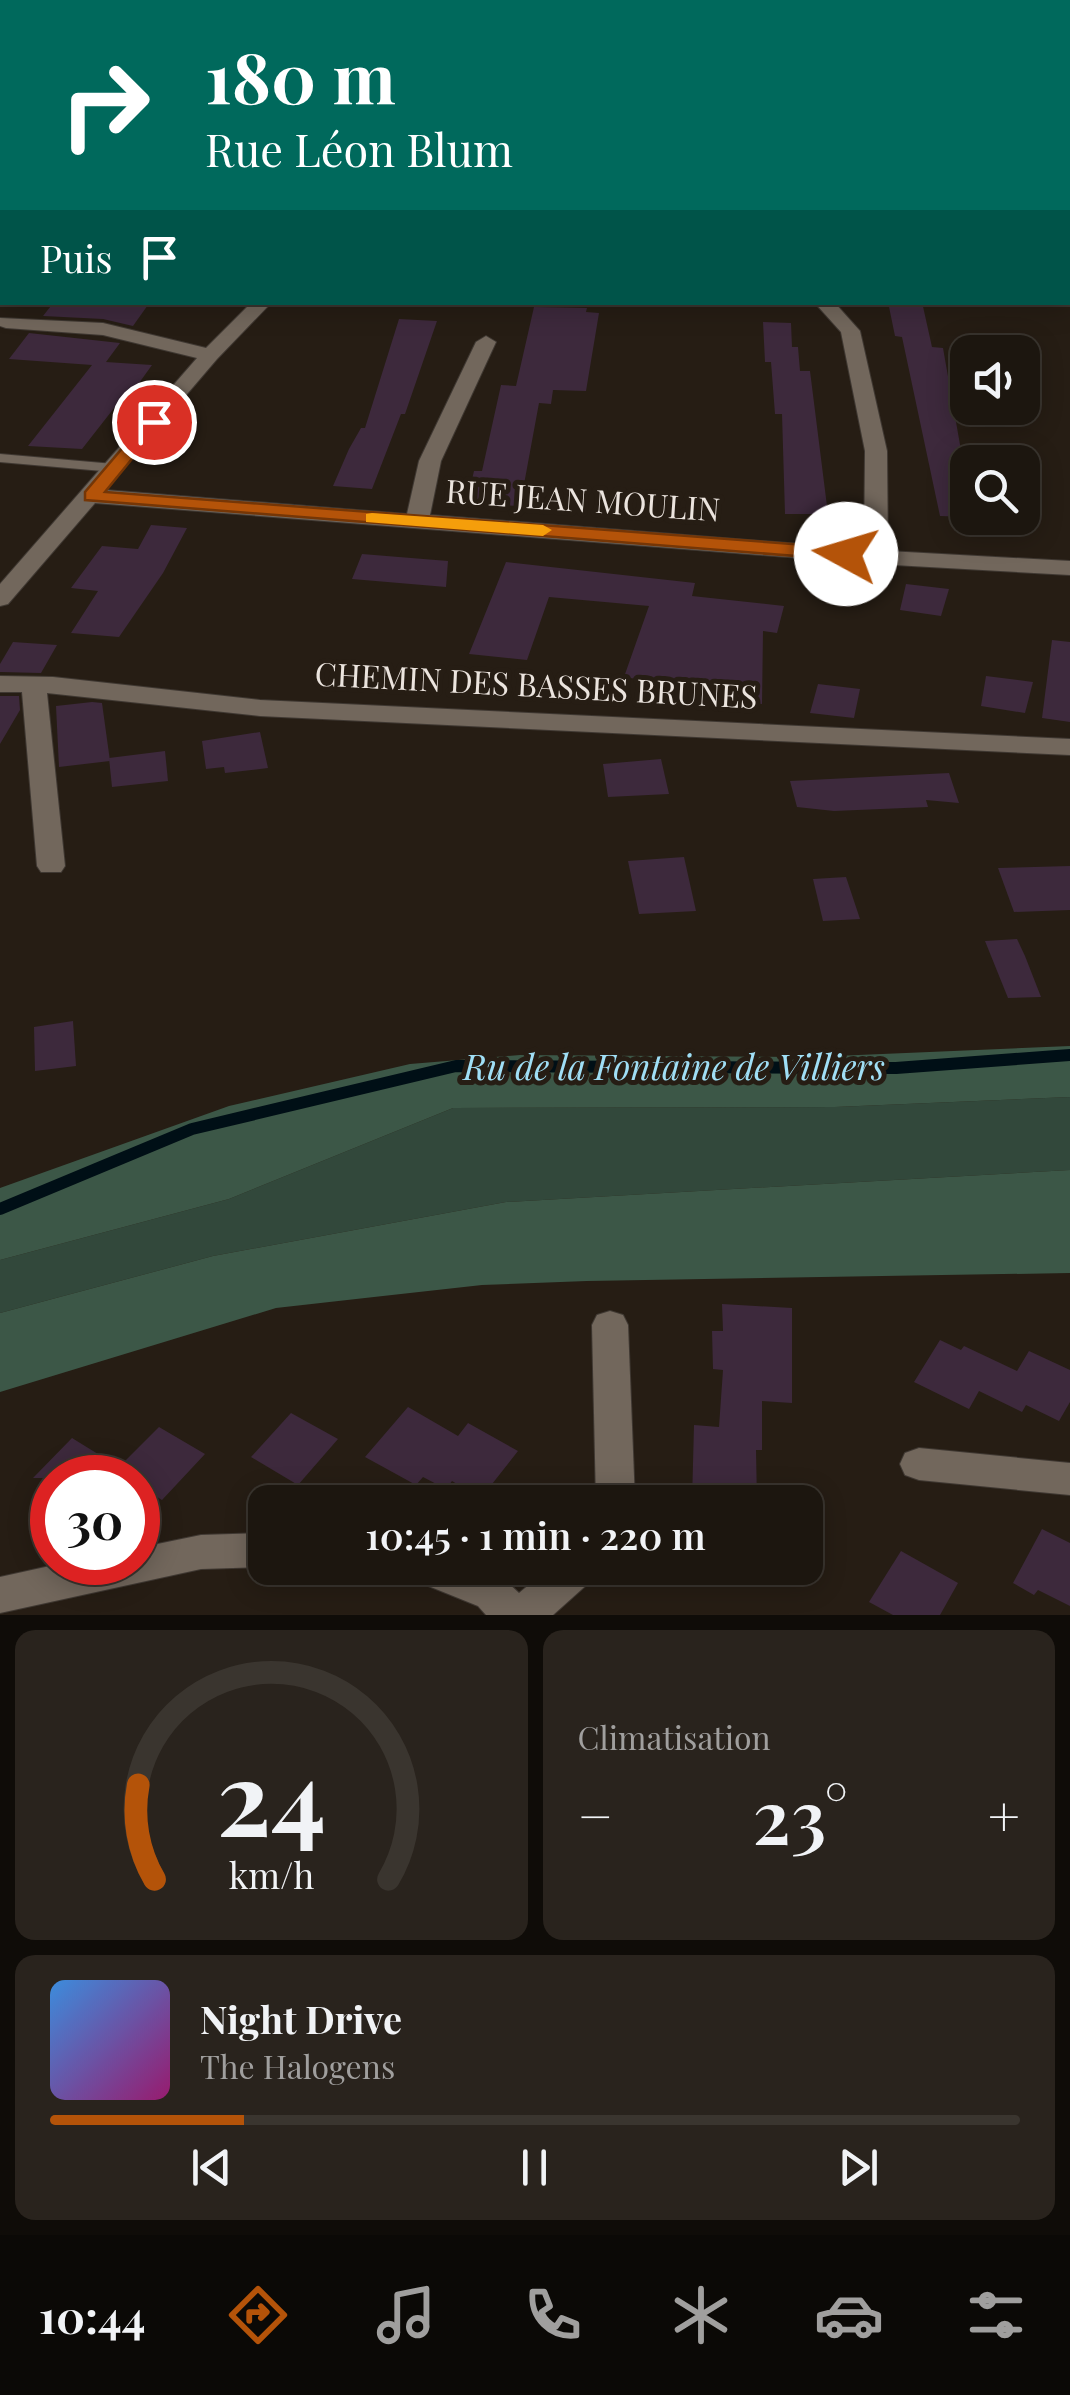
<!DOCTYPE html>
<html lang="fr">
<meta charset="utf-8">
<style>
:root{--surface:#1c160f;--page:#29231d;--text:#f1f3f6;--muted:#a09f9e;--line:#3a352f;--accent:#b45309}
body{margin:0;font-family:"Playfair Display",serif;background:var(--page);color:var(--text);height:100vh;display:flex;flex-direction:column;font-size:38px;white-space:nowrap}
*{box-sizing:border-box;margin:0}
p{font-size:32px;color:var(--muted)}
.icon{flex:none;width:55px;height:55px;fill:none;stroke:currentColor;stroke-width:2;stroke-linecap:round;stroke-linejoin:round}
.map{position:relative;height:1615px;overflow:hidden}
.panel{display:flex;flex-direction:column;gap:15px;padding:15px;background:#0f0c08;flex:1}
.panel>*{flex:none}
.guide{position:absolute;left:0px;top:0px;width:1070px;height:305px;box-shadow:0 5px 25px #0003,0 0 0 2px var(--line);background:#00695c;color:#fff;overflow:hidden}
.buttons{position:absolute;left:950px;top:335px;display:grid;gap:20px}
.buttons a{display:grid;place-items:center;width:90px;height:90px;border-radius:20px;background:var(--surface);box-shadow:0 5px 25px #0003,0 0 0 2px var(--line);font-size:50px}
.speed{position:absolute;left:30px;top:1455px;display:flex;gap:20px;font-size:50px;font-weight:700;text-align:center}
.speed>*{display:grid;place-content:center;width:130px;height:130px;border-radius:50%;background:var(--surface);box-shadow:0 5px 25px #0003,0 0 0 2px var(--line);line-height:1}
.speed .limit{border:15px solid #d22;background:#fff;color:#111}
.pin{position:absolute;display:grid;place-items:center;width:85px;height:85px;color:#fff;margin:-42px;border:5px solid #fff;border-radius:50%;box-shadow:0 2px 10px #0007}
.me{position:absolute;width:110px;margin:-55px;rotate:276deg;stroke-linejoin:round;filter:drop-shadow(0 0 8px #0008)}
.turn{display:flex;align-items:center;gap:35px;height:210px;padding:0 40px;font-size:45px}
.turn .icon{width:130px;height:130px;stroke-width:2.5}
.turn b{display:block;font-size:70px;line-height:85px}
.then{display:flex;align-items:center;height:95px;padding:0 40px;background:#0003;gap:20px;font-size:38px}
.big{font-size:75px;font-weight:600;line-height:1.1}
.panel .card{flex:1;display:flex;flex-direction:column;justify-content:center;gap:15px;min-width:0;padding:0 35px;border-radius:20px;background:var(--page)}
.panel .dial{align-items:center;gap:0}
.dial svg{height:260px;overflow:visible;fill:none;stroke:var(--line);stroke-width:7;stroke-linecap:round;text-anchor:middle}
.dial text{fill:var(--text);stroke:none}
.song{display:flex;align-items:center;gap:30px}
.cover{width:120px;height:120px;border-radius:15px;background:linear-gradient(135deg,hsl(210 70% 55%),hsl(320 70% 35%))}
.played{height:10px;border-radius:5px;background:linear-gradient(90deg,var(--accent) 20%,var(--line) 20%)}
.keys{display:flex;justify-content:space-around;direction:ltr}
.heat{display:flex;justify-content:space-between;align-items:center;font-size:55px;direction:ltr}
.panel .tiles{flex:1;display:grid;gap:15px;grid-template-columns:1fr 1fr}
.card:last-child{grid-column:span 2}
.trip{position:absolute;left:248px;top:1485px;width:575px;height:100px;border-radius:20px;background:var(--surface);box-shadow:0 5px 25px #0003,0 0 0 2px var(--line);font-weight:600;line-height:100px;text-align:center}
.tab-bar{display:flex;height:160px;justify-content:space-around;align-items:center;background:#0b0906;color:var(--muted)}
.tab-bar .icon{width:70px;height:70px}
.tab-bar .on{color:var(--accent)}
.tab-bar b{font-size:45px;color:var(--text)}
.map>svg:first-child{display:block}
</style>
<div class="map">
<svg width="1070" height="1615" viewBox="0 0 1070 1615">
<rect width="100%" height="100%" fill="#261d14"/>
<!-- green -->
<path fill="#32483b" d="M1070,1097V1170L506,1202L213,1256L0,1313V1260L229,1199L453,1108L835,1107Z"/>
<!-- forest -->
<g fill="#3c5747">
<path d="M1070,1046V1097L835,1107L453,1108L229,1199L0,1260V1188L229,1106L410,1064L520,1055L811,1057Z"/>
<path d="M1070,1170V1273L587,1281L482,1285L374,1297L276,1308L0,1392V1313L213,1256L506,1202Z"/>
</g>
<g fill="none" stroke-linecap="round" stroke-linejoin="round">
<!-- stream -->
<path stroke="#000f16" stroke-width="12" d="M0,1209L192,1129L456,1066L896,1068L1070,1055"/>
</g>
<!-- building -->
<g fill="#3d293c">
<path d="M54,302H150L133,326L103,319L43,316Z"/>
<path d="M888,302H922L932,347L943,348L962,456L968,457V517L940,516L902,337L895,336Z"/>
<path d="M534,307L587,308L586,312L599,313L586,391L553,390L551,404L539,403L520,506L466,504L474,471H482L501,385L516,386Z"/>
<path d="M399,319L437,321L405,414H401L372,489L333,486L349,449L361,428H365Z"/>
<path d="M763,322L791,323L792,347H798L800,371H810L828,514H785L782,414H775L771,362H765Z"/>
<path d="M29,333L120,343L106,362L152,365L124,404L118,403L82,449L28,446L92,365L9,359Z"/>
<path d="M151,525L187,528L163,573L119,637L71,633L98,591L71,588L102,546L138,549Z"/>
<path d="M362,554L448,561L446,587L352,579Z"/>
<path d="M506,562L695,583L692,596L784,606L777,633L763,631L762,704L708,701L709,690L624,677L649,606L549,597L527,660L469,654Z"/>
<path d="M906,584L949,589L941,616L900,610Z"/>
<path d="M1052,640L1070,642V722L1042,718Z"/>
<path d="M13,642L57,645L41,673L0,672V664Z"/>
<path d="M986,676L1033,682L1025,713L981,706Z"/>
<path d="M818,684L860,689L854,718L810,713Z"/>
<path d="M0,696H19L20,710L0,744Z"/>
<path d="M92,702L102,703L110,761L59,767L56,706Z"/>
<path d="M260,732L268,768L225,773L224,767L206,769L202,741Z"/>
<path d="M165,751L168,781L112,787L109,758Z"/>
<path d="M661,759L669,794L608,797L603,764Z"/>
<path d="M949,773L959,803L926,800L928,807L834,811L797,807L790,781Z"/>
<path d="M684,857L696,911L639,914L628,861Z"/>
<path d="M1070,866V910L1014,912L998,868Z"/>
<path d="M846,877L860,919L823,921L813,879Z"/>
<path d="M1017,939L1025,956L1041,997L1008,998L985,941Z"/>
<path d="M73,1021L76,1066L35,1071L34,1027Z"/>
<path d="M722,1304L792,1308V1403L762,1401V1450H756L757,1502H692L694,1425L719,1427L723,1370L713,1369L712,1331H723Z"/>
<path d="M940,1340L961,1350L964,1346L1017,1371L1029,1351L1070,1370V1402L1059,1421L1026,1405L1022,1412L979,1391L969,1409L914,1382Z"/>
<path d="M408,1407L458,1436L468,1423L518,1451L481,1498L452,1481L446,1489L423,1477L416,1485L365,1457Z"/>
<path d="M291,1413L338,1439L298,1485L251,1457Z"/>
<path d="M159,1427L205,1454L162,1500L138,1485V1478H33L72,1438L119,1467Z"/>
<path d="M1042,1529L1070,1543V1606L1038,1590L1034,1595L1013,1583Z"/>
<path d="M901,1551L958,1583L940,1615H893L869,1602Z"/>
</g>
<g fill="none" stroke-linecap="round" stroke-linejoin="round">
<defs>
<g id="service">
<rect x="402" y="0" width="8" height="2"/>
<path d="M0,454L114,464L121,468L114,472L0,462Z"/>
</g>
<g id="minor">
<path d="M128,0H142L143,2H129Z"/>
<path d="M0,61L2,62V70L0,71Z"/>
<rect x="1068" y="240" width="2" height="13"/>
<path d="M252,302H272L217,359L105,490L407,514L419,461L476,342L486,336L496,342L441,461L430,515L864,549L865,451L841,332L814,302H834L860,331L887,451L888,551L1070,561V575L876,564L95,503L8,604L0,606V584L197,358L103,335L6,328L0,326V318L103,323L206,348Z"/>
<path d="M0,676L53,677L260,700L1070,739V755L260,716L47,693L65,866L61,872H41L37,866L22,692H0Z"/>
<path d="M610,1311L623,1315L628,1325L635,1502H596L592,1325L597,1315Z"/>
<path d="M919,1448L1070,1463V1495L919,1480L905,1475L900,1464L905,1453Z"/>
<path d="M265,1533V1567L201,1569L0,1613V1577L68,1562H138V1548L201,1535Z"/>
<path d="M410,1568C449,1566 490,1563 519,1593L549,1568H597L591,1581L553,1615H486L478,1606L416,1581Z"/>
</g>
<g id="secondary">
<path d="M814,0H832L833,2H816Z"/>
<path d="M1068,106L1070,107V117L1068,116Z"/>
</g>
</defs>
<!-- service casing -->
<use href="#service" stroke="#3f3832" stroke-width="2"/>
<!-- minor casing -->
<use href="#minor" stroke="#3f3832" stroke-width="2"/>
<!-- secondary casing -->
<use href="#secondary" stroke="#3f3832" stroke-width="2"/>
<!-- service -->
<use href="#service" fill="#72675c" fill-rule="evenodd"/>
<!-- minor -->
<use href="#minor" fill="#72675c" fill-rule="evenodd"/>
<!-- secondary -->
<use href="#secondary" fill="#72675c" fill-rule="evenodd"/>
</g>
<!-- route -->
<path fill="#b45309" stroke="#753606" stroke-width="2.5" d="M154,417L162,422L105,492L846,548L856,554L846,560L85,500V492L148,418Z"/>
<!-- slow -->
<path fill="#f59e0b" d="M372,513L543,525L552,530L543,536L366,522V514Z"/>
<g text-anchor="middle" stroke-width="10" stroke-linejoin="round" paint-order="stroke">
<!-- street labels -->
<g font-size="32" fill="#ebe4de" stroke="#261d14">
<text transform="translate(583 501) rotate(4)" y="11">RUE JEAN MOULIN</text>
<text transform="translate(536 686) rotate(3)" y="11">CHEMIN DES BASSES BRUNES</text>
</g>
<!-- water labels -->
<g font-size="35" font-style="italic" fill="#a0dff6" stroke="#261d14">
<text x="674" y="1080">Ru de la Fontaine de Villiers</text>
</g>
</g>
</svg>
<div class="buttons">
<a><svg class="icon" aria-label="sound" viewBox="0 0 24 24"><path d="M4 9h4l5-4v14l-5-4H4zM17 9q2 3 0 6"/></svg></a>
<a><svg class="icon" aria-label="search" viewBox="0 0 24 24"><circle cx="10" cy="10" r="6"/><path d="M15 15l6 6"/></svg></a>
</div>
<div class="speed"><div class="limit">30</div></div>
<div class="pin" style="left:154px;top:422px;background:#d93025"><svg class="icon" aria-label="arrive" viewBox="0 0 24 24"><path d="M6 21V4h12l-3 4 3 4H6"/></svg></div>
<svg class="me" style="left:846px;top:554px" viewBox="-20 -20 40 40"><circle r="19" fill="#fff"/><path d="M0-13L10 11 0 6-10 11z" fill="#b45309"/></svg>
<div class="trip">10:45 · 1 min · 220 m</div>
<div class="guide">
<div class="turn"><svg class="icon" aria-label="right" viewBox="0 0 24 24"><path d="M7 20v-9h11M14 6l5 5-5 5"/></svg><div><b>180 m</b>Rue Léon Blum</div></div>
<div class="then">Puis<svg class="icon" aria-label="arrive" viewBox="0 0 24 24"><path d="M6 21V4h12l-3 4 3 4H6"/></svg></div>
</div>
</div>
<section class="panel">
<div class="tiles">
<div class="card dial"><svg viewBox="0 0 100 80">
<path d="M14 69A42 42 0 1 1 86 69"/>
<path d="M14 69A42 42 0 0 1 9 40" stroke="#b45309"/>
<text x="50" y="56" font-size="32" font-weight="700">24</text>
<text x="50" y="72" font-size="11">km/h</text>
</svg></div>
<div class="card"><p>Climatisation</p>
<div class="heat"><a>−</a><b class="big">23°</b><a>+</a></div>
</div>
<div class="card">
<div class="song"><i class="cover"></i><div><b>Night Drive</b><p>The Halogens</p></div></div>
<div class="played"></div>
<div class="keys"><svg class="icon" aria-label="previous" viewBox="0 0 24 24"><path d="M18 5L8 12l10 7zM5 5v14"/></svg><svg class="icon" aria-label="pause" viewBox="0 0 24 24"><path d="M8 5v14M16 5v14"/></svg><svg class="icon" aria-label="next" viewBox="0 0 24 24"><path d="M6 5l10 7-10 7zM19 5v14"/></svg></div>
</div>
</div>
</section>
<nav class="tab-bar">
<b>10:44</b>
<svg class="icon on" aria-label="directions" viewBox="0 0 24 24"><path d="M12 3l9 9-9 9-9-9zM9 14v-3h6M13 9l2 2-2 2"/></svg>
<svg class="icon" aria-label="music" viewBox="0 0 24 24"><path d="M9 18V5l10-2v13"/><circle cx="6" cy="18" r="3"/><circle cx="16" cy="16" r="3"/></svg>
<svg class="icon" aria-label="phone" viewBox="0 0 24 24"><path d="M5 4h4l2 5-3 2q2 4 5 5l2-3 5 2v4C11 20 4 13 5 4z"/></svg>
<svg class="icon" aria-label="climate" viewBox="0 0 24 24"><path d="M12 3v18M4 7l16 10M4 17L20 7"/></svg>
<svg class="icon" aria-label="car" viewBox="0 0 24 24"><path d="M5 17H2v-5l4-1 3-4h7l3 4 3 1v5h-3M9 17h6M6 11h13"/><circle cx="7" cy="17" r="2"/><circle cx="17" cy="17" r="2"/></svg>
<svg class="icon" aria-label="filters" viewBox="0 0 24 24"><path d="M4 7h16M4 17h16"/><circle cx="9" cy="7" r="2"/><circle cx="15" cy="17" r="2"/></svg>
</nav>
